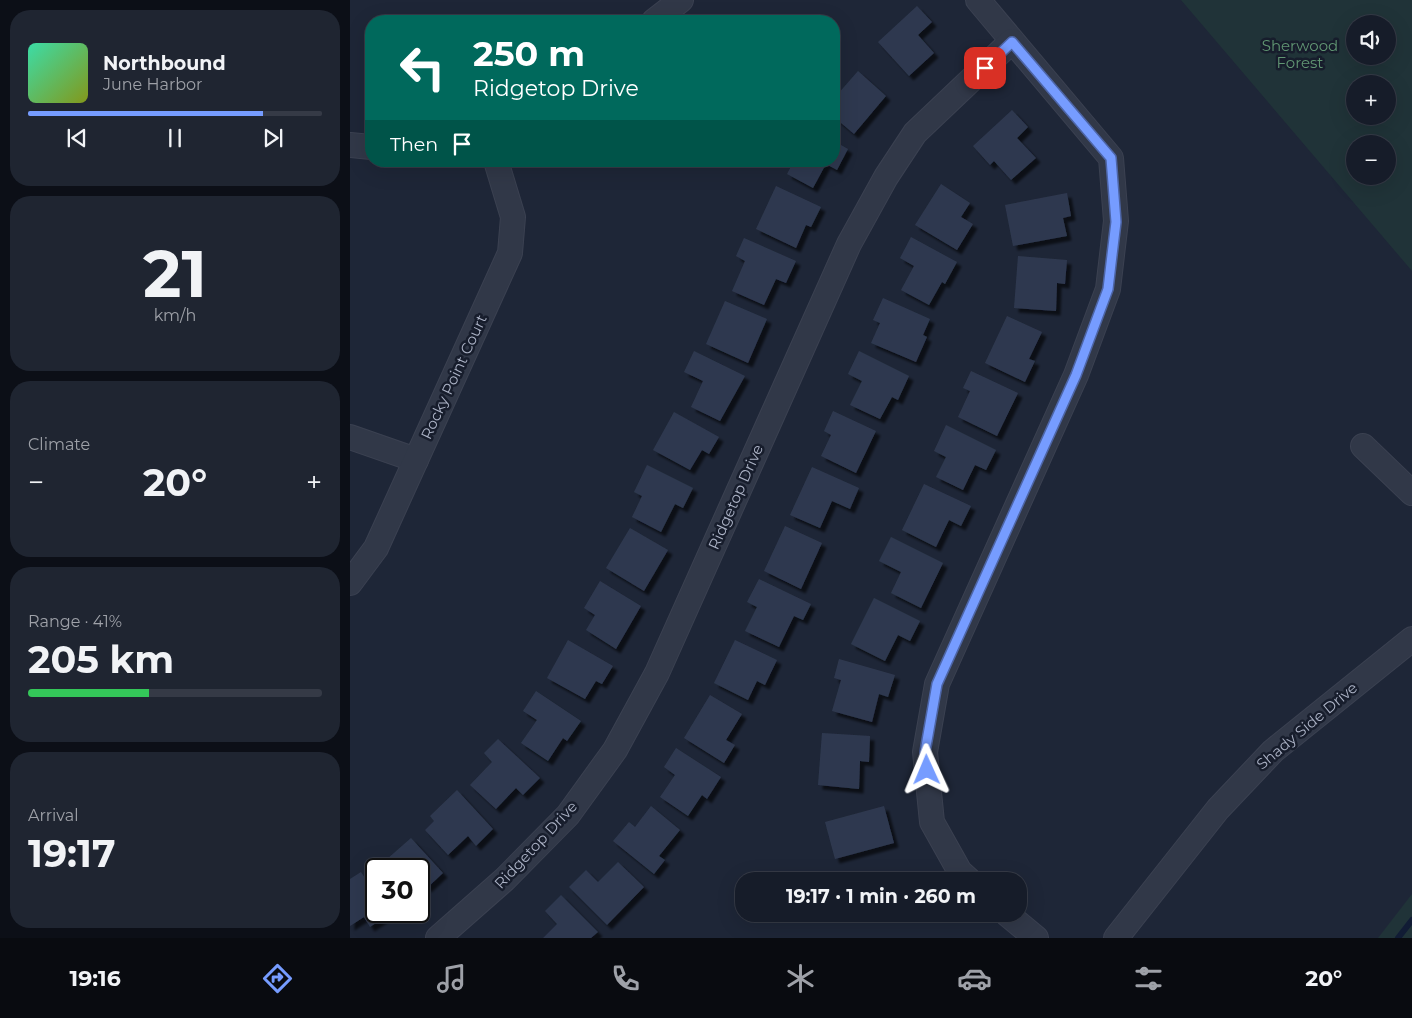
<!DOCTYPE html>
<meta charset="utf-8">
<style>
:root{--surface:#161c29;--page:#1f2531;--text:#f1f3f6;--muted:#9ea1a8;--line:#353a46;--accent:#769cff}
body{margin:0;font-family:Montserrat,sans-serif;background:var(--page);color:var(--text);height:100vh;display:flex;flex-direction:column;font-size:19px;white-space:nowrap}
*{box-sizing:border-box;margin:0}
p{font-size:16px;color:var(--muted)}
.icon{flex:none;width:28px;height:28px;fill:none;stroke:currentColor;stroke-width:2;stroke-linecap:round;stroke-linejoin:round}
.map{position:relative;flex:1;overflow:hidden}
.drawer{display:flex;flex-direction:column;gap:10px;padding:10px;background:#0c0f17;width:350px}
.drawer>*{flex:none}
.guide{position:absolute;left:15px;top:15px;width:475px;height:152px;border-radius:20px;box-shadow:0 5px 20px #0002,0 0 0 1px var(--line);background:#00695c;color:#fff;overflow:hidden}
.controls{position:absolute;left:996px;top:15px;display:grid;gap:10px}
.controls a{display:grid;place-items:center;width:50px;height:50px;border-radius:50%;background:var(--surface);box-shadow:0 5px 20px #0002,0 0 0 1px var(--line);font-size:25px}
.speed{position:absolute;left:15px;top:858px;display:flex;gap:10px;font-size:25px;font-weight:700;text-align:center}
.speed>*{display:grid;place-content:center;width:65px;height:65px;border-radius:50%;background:var(--surface);box-shadow:0 5px 20px #0002,0 0 0 1px var(--line);line-height:1}
.speed .limit{border:2px solid #111;border-radius:8px;background:#fff;color:#111}
.pin{position:absolute;display:grid;place-items:center;width:42px;height:42px;color:#fff;margin:-21px;border-radius:10px;box-shadow:0 2px 8px #0006}
.me{position:absolute;width:55px;margin:-28px;rotate:359deg;stroke-linejoin:round;filter:drop-shadow(0 0 4px #0008)}
.turn{display:flex;align-items:center;gap:18px;height:105px;padding:0 25px;font-size:22px}
.turn .icon{width:65px;height:65px;stroke-width:2.5}
.turn b{display:block;font-size:35px;line-height:42px}
.then{display:flex;align-items:center;height:48px;padding:0 25px;background:#0003;gap:10px;font-size:19px}
.big{font-size:38px;font-weight:700;line-height:1.1}
.drawer .card{flex:1;display:flex;flex-direction:column;justify-content:center;gap:8px;min-width:0;padding:0 18px;border-radius:20px;background:var(--page)}
.drawer .dial{align-items:center;gap:0}
.dial b{font-size:65px;line-height:1}
.song{display:flex;align-items:center;gap:15px}
.cover{width:60px;height:60px;border-radius:8px;background:linear-gradient(135deg,hsl(160 70% 55%),hsl(70 70% 35%))}
.played{height:5px;border-radius:2px;background:linear-gradient(90deg,var(--accent) 80%,var(--line) 80%)}
.keys{display:flex;justify-content:space-around;direction:ltr}
.heat{display:flex;justify-content:space-between;align-items:center;font-size:28px;direction:ltr}
.charge{height:8px;border-radius:4px;background:linear-gradient(90deg,#34c759 41%,var(--line) 0)}
.trip{position:absolute;left:385px;top:872px;width:292px;height:50px;border-radius:20px;background:var(--surface);box-shadow:0 5px 20px #0002,0 0 0 1px var(--line);font-weight:700;line-height:50px;text-align:center}
.tabs{display:flex;height:80px;justify-content:space-around;align-items:center;background:#090b10;color:var(--muted)}
.tabs .icon{width:35px;height:35px}
.tabs .on{color:var(--accent)}
.tabs b{font-size:22px;color:var(--text)}
main{display:flex;flex:1;min-height:0}
.map>svg:first-child{display:block}
</style>
<main>
<section class="drawer">
<div class="card">
<div class="song"><i class="cover"></i><div><b>Northbound</b><p>June Harbor</p></div></div>
<div class="played"></div>
<div class="keys"><svg class="icon" aria-label="previous" viewBox="0 0 24 24"><path d="M18 5L8 12l10 7zM5 5v14"/></svg><svg class="icon" aria-label="pause" viewBox="0 0 24 24"><path d="M8 5v14M16 5v14"/></svg><svg class="icon" aria-label="next" viewBox="0 0 24 24"><path d="M6 5l10 7-10 7zM19 5v14"/></svg></div>
</div>
<div class="card dial"><b>21</b><p>km/h</p></div>
<div class="card"><p>Climate</p>
<div class="heat"><a>−</a><b class="big">20°</b><a>+</a></div>
</div>
<div class="card"><p>Range · 41%</p><b class="big">205 km</b><div class="charge"></div></div>
<div class="card"><p>Arrival</p><b class="big">19:17</b></div>
</section>
<div class="map">
<svg width="1062" height="938" viewBox="0 0 1062 938">
<defs>
<filter id="shadow"><feDropShadow dx="4.5" dy="4.5" stdDeviation="1" flood-color="#0009"/></filter>
</defs>
<rect width="100%" height="100%" fill="#1e2637"/>
<!-- green -->
<g fill="#203338" fill-rule="evenodd">
<path d="M831,0H1062V271ZM1005,24H1038V56H1005ZM1005,84H1038V116H1005ZM1005,144H1038V176H1005Z"/>
<path d="M1062,894V938H1028Z"/>
</g>
<g fill="none" stroke-linecap="round" stroke-linejoin="round">
<!-- stream -->
<path stroke="#111c35" stroke-width="6" d="M1048,938L1062,920"/>
</g>
<!-- building -->
<g fill="#2f394f" filter="url(#shadow)">
<path d="M567,6L582,22L568,35L584,53L559,76L528,42Z"/>
<path d="M508,71L536,96L504,134L484,117V92L487,95Z"/>
<path d="M662,110L678,127L667,138L686,158L661,180L644,161L640,165L623,146Z"/>
<path d="M484,141L498,149L487,170L476,164L463,188L437,174L444,161H484Z"/>
<path d="M591,184L620,203L611,217L623,224L607,250L565,225Z"/>
<path d="M426,186L471,207L461,227L456,225L446,248L406,229Z"/>
<path d="M717,193L721,216L713,218L717,236L663,246L655,205Z"/>
<path d="M561,237L607,262L595,284L592,282L579,305L551,290L564,266L550,258Z"/>
<path d="M394,238L446,261L436,283L426,279L414,305L382,291L395,261L386,256Z"/>
<path d="M668,256L717,260L715,284L707,283L706,311L664,308Z"/>
<path d="M533,298L580,319L573,335L577,337L566,362L521,343L530,323L523,320Z"/>
<path d="M375,301L417,319L398,363L356,344Z"/>
<path d="M657,316L692,332L679,359L685,361L675,382L635,363Z"/>
<path d="M344,351L395,376L370,421L341,407L353,381L334,372Z"/>
<path d="M509,351L559,376L548,400L542,397L530,419L500,405L512,381L498,374Z"/>
<path d="M621,371L668,393L647,436L608,417L620,391L613,388Z"/>
<path d="M483,411L526,431L506,473L471,456L481,435L474,431Z"/>
<path d="M324,412L369,437L359,454L352,450L340,470L303,450Z"/>
<path d="M596,425L646,450L636,470L625,465L613,490L586,477L596,457L584,451Z"/>
<path d="M297,465L343,488L333,508L325,504L311,532L282,517L292,496L284,492Z"/>
<path d="M462,467L509,488L500,509L482,501L470,528L440,515Z"/>
<path d="M574,484L621,506L611,526L599,520L586,547L552,530Z"/>
<path d="M435,526L472,543L451,589L414,571Z"/>
<path d="M280,528L318,550L294,591L256,568Z"/>
<path d="M541,537L593,563L571,608L541,593L551,572L529,561Z"/>
<path d="M409,579L461,604L453,620L444,616L429,647L395,631L407,607L397,602Z"/>
<path d="M250,581L291,606L266,649L236,630L245,615L234,608Z"/>
<path d="M524,598L570,621L560,641L548,635L535,661L501,644Z"/>
<path d="M218,640L263,666L252,684L246,681L235,699L197,678Z"/>
<path d="M385,640L427,660L415,685L407,681L398,700L364,683Z"/>
<path d="M489,659L545,675L538,697L529,694L522,722L482,711L491,680L484,678Z"/>
<path d="M186,691L231,721L217,741L213,738L198,761L171,743L187,720L173,711Z"/>
<path d="M360,695L392,714L376,740L385,745L374,763L334,738Z"/>
<path d="M472,733L520,736L519,762L510,761L509,789L468,785Z"/>
<path d="M148,739L190,778L173,795L166,788L146,809L120,785L142,762L134,753Z"/>
<path d="M326,748L371,777L357,799L352,795L338,816L310,797L325,775L314,767Z"/>
<path d="M107,790L143,829L126,846L118,836L98,855L75,830L84,821L80,816Z"/>
<path d="M301,806L330,830L309,856L315,860L304,874L263,841L279,822L285,827Z"/>
<path d="M534,806L544,843L485,859L475,822Z"/>
<path d="M61,838L93,873L77,888L69,878V869L28,867Z"/>
<path d="M268,862L294,887L257,925L219,887L236,870L248,882Z"/>
<path d="M11,872L26,895V911H36L38,915L20,927L14,917L0,926V879Z"/>
<path d="M211,895L248,932L241,938H193L207,924L195,911Z"/>
</g>
<g fill="none" stroke-linecap="round" stroke-linejoin="round">
<defs>
<g id="minor">
<path d="M304,21L331,0"/>
<path d="M0,145L21,147"/>
<path d="M0,437L66,460"/>
<path d="M1013,446L1062,493"/>
<path d="M0,583L26,548L160,253L163,217L146,161"/>
<path d="M620,881L610,872L582,822L575,752L587,684L726,375L758,289L766,221L761,158L628,0"/>
<path d="M657,914L686,938"/>
<path d="M88,938L155,879L218,815L265,750L307,673L499,244L536,177L565,133L662,41"/>
<path d="M766,938L868,809L923,751L1062,639"/>
</g>
</defs>
<!-- minor casing -->
<use href="#minor" stroke="#3b4151" stroke-width="26"/>
<!-- minor -->
<use href="#minor" stroke="#313848" stroke-width="24"/>
</g>
<g fill="none" stroke-linecap="round" stroke-linejoin="round">
<defs>
<path id="route" d="M577,770L575,752L587,684L726,375L758,289L762,255L766,222L761,158L662,42L635,68"/>
</defs>
<!-- route casing -->
<use href="#route" stroke="#4d65a6" stroke-width="12"/>
<!-- route -->
<use href="#route" stroke="#769cff" stroke-width="9"/>
</g>
<g text-anchor="middle" stroke-width="5" stroke-linejoin="round" paint-order="stroke">
<!-- park labels -->
<g font-size="15" fill="#619673" stroke="#171d2c">
<text x="950" y="51">Sherwood<tspan x="950" dy="17">Forest</tspan></text>
</g>
<!-- street labels -->
<g font-size="15" fill="#abb2c5" stroke="#171d2c">
<text transform="translate(104 377) rotate(-65)" y="5">Rocky Point Court</text>
<text transform="translate(386 497) rotate(-66)" y="5">Ridgetop Drive</text>
<text transform="translate(957 726) rotate(-40)" y="5">Shady Side Drive</text>
<text transform="translate(186 845) rotate(-47)" y="5">Ridgetop Drive</text>
</g>
</g>
</svg>
<div class="controls">
<a><svg class="icon" aria-label="sound" viewBox="0 0 24 24"><path d="M4 9h4l5-4v14l-5-4H4zM17 9q2 3 0 6"/></svg></a>
<a>+</a>
<a>−</a>
</div>
<div class="speed"><div class="limit">30</div></div>
<div class="pin" style="left:635px;top:68px;background:#d93025"><svg class="icon" aria-label="arrive" viewBox="0 0 24 24"><path d="M6 21V4h12l-3 4 3 4H6"/></svg></div>
<svg class="me" style="left:577px;top:770px" viewBox="-20 -20 40 40"><path d="M0-17L14 15 0 8-14 15z" fill="#769cff" stroke="#fff" stroke-width="4"/></svg>
<div class="trip">19:17 · 1 min · 260 m</div>
<div class="guide">
<div class="turn"><svg class="icon" aria-label="left" viewBox="0 0 24 24"><path d="M17 20v-9H6M10 6l-5 5 5 5"/></svg><div><b>250 m</b>Ridgetop Drive</div></div>
<div class="then">Then<svg class="icon" aria-label="arrive" viewBox="0 0 24 24"><path d="M6 21V4h12l-3 4 3 4H6"/></svg></div>
</div>
</div>
</main>
<nav class="tabs">
<b>19:16</b>
<svg class="icon on" aria-label="directions" viewBox="0 0 24 24"><path d="M12 3l9 9-9 9-9-9zM9 14v-3h6M13 9l2 2-2 2"/></svg>
<svg class="icon" aria-label="music" viewBox="0 0 24 24"><path d="M9 18V5l10-2v13"/><circle cx="6" cy="18" r="3"/><circle cx="16" cy="16" r="3"/></svg>
<svg class="icon" aria-label="phone" viewBox="0 0 24 24"><path d="M5 4h4l2 5-3 2q2 4 5 5l2-3 5 2v4C11 20 4 13 5 4z"/></svg>
<svg class="icon" aria-label="climate" viewBox="0 0 24 24"><path d="M12 3v18M4 7l16 10M4 17L20 7"/></svg>
<svg class="icon" aria-label="car" viewBox="0 0 24 24"><path d="M5 17H2v-5l4-1 3-4h7l3 4 3 1v5h-3M9 17h6M6 11h13"/><circle cx="7" cy="17" r="2"/><circle cx="17" cy="17" r="2"/></svg>
<svg class="icon" aria-label="filters" viewBox="0 0 24 24"><path d="M4 7h16M4 17h16"/><circle cx="9" cy="7" r="2"/><circle cx="15" cy="17" r="2"/></svg>
<b>20°</b>
</nav>
